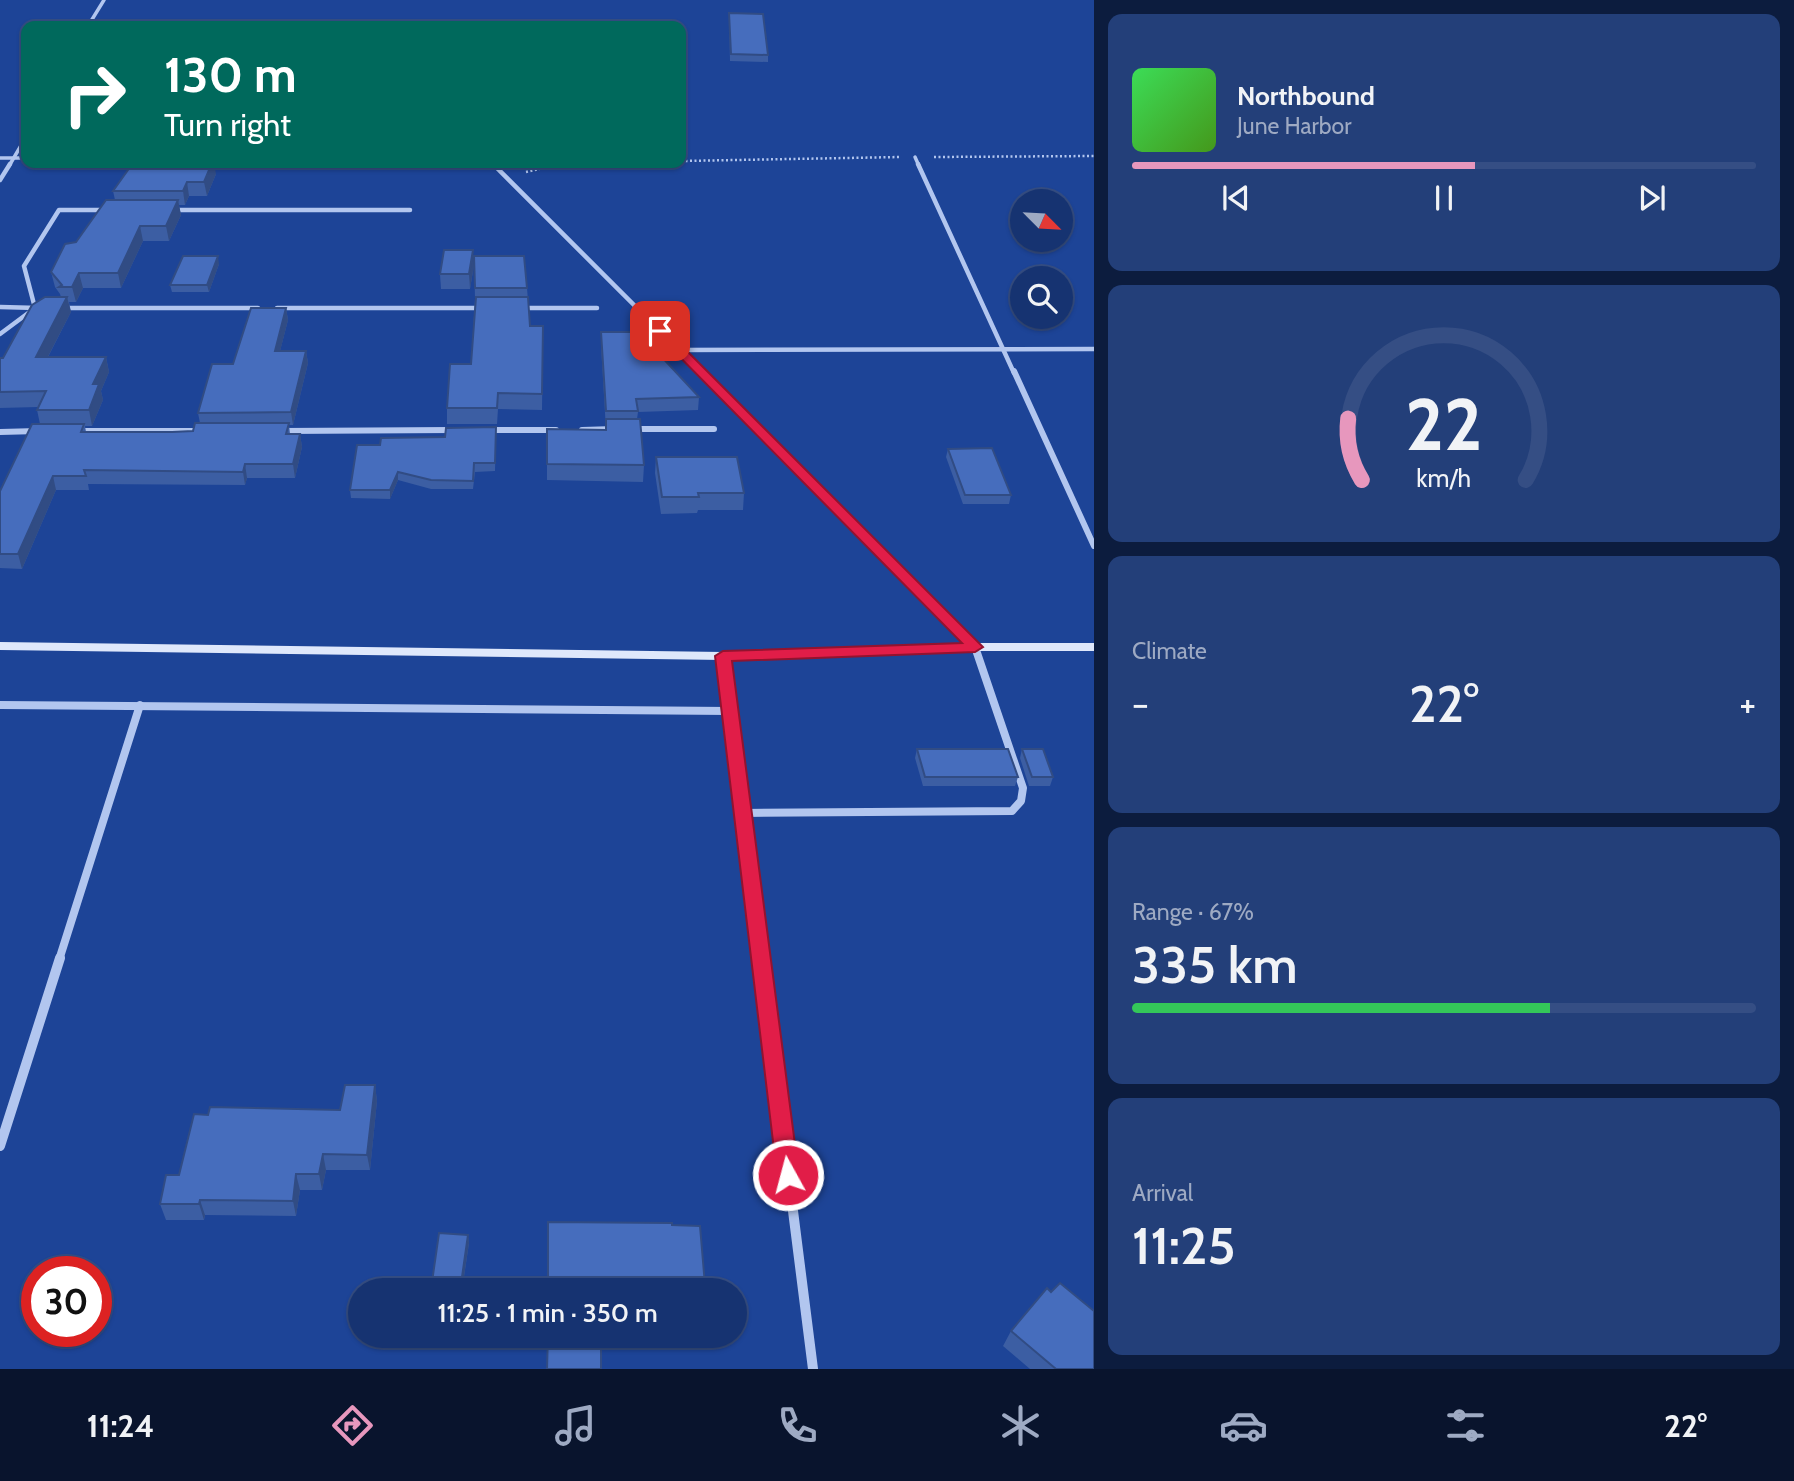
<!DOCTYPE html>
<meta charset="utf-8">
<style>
:root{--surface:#163371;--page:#233f79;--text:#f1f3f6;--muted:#9eaac3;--line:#354e84;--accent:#e797bd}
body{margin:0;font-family:Cabin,sans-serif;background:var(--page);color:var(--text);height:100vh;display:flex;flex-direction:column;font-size:26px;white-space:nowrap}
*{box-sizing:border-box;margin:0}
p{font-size:23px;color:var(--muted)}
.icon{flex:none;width:38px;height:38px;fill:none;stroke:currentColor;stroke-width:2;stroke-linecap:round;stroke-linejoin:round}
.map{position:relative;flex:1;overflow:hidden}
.drawer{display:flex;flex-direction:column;gap:14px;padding:14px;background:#0c1c3e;width:700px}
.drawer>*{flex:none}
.top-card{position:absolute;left:21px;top:21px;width:665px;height:147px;border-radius:14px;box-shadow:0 2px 5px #0004,0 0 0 2px var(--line);background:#00695c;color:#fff;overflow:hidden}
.needle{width:46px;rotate:114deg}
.controls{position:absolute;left:1010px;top:189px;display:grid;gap:14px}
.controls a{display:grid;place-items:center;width:63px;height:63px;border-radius:50%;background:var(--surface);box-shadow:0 2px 5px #0004,0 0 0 2px var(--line);font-size:35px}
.speed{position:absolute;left:21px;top:1256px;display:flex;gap:14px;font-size:35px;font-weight:700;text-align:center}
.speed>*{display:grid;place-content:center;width:91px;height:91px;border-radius:50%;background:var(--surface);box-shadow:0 2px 5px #0004,0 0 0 2px var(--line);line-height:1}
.speed .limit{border:10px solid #d22;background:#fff;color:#111}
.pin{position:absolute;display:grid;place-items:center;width:60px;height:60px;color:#fff;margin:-30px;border-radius:14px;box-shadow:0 4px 10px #0006}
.me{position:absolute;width:77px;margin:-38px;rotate:353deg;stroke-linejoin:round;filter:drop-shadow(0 0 5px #0008)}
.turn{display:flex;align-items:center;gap:24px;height:147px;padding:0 28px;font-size:32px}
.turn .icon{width:91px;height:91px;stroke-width:2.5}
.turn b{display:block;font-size:49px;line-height:60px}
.big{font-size:52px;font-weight:600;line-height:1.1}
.drawer .widget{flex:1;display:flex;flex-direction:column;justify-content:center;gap:10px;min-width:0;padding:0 24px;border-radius:14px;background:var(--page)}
.drawer .dial{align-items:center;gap:0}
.dial svg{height:182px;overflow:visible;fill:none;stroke:var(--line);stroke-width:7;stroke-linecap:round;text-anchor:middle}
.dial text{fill:var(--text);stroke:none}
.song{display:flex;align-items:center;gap:21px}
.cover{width:84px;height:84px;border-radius:10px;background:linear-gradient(135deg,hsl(130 70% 55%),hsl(100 70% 35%))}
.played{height:7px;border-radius:4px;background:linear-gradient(90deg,var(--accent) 55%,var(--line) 55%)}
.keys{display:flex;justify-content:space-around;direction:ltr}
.heat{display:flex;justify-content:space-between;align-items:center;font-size:38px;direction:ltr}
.charge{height:10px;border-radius:5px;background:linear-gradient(90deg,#34c759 67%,var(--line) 0)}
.trip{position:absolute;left:348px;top:1278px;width:399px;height:70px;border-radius:35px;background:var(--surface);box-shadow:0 2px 5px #0004,0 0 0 2px var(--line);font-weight:600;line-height:70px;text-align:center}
.dock{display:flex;height:112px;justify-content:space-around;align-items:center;background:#09142d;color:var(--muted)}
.dock .icon{width:49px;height:49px}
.dock .active{color:var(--accent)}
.dock b{font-size:32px;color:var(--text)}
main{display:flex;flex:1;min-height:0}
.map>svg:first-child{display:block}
</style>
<main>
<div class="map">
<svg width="1094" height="1369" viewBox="0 0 1094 1369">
<rect width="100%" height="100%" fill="#1d4497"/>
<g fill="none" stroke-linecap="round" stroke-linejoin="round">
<!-- path -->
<g stroke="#b2c6ef" stroke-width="2.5" stroke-dasharray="2 2.5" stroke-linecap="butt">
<path d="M934,157L1094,156"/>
<path d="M681,161L901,157"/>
<path d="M526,172L565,163H583"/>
</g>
<!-- street-far4 -->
<g stroke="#b2c6ef" stroke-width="3.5">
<path d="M88,26L104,0"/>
<path d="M915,157L919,166"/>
<path d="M0,158H26"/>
<path d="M492,163L495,166"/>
<path d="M9,166L26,137"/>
</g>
<!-- street-far3 -->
<g stroke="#b2c6ef" stroke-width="4.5">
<path d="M493,164L702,373"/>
<path d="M918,164L1014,373"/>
<path d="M0,180L10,164"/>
<path d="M172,210H410"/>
<path d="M0,307L38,308"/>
<path d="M64,308H258"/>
<path d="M277,308H482"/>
<path d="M522,308H597"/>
<path d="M0,334L35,308L24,266L59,210H107"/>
<path d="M679,350L1094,349"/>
</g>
<!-- street-far2 -->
<g stroke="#b2c6ef" stroke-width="6">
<path d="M700,371L961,633"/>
<path d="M1014,371L1094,546"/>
<path d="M634,429H714"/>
<path d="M487,430H556"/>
<path d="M582,430L615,429"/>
<path d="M78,431H195"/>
<path d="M281,431L454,430"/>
<path d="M0,432L38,431"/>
</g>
<!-- street-far1 -->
<g stroke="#b2c6ef" stroke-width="8">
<path d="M723,656L761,960"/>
<path d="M0,705L730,711"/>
<path d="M743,813L1012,811L1021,801L1023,788L975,647L960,632"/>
<path d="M59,960L140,705"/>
</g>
<!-- street -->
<g stroke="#b2c6ef" stroke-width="10">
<path d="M761,958L813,1369"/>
<path d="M0,1146L60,958"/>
</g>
<!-- secondary -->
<path fill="#dfe8fb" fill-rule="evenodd" d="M0,642L723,652L975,643H1094V651H975L723,660L0,650Z"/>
</g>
<!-- wall -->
<g fill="#3c5ea3">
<path d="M729,13L768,55V62L730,61Z"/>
<path d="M216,174L207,196H189L185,205H179L181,215L169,241H143L121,288H83L76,302H69L71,312L48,357H106L109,372L101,391L103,400L92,426H85L86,432H172L193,431L200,423L198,413L233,364L286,308L288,320L280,351H306L308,363L293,425H289L290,434H300L302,447L295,478H247L245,485L88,484L89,490H56L22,569L0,568V491L40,424L37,410L38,407L0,408V358H3L61,297L60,294L55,287L51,272L115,200L113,191Z"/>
<path d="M474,256L527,288L530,326H543L542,410L498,409L497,424H447V408L471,364L475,299Z"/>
<path d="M219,264L209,292H172L170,285Z"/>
<path d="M474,265L470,289H441L440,274Z"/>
<path d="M601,332L699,397L698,410L638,412L637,419L644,465L643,482L547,480V429L606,430L601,345Z"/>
<path d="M496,427L495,471L475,472L473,489H431L398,480L390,499L351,498L350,490L380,445L445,437Z"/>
<path d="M948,449L1011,495L1009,504H963L946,457Z"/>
<path d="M656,457L744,493L743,510H698L697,513L661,514L655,473Z"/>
<path d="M917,749L1018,777L1015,786H923L915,758Z"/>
<path d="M1022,749L1053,777L1050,786H1029L1020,758Z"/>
<path d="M375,1085L377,1101L370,1170H326L322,1190H300L296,1216L205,1215L204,1220H166L160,1204L179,1175L208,1115L340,1110Z"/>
<path d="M672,1225L705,1285L704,1290H548Z"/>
<path d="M468,1235L469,1243L462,1290H433L432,1282Z"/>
<path d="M1051,1292L1094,1369H1030L1003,1346L1011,1331Z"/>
<path d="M548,1335H650V1345L601,1344Z"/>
</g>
<!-- shaded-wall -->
<g fill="#314c84">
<path d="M212,163H214L216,174L207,196L204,182Z"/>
<path d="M187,182L189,196L185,205L183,191Z"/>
<path d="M178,200L181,215L169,241L166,226Z"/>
<path d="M140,226L143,241L121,288L118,273Z"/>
<path d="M473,250L474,265L470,289L469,274Z"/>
<path d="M218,256L219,264L209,292L207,285Z"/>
<path d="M79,273L83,288L76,302L72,287Z"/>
<path d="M67,297L71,312L40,372L36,357Z"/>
<path d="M286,308L288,320L277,363L275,351Z"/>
<path d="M306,351L308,363L293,425L291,412Z"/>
<path d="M106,357L109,372L101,391L103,400L92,426L89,410L93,384Z"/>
<path d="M300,434L302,447L295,478L293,464Z"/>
<path d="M245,464L247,478L245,485L243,472Z"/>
<path d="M398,472V480L390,499V490Z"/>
<path d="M53,476L56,490L22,569L18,554Z"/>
<path d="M375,1085L377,1101L370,1170L367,1155Z"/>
<path d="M323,1154L326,1170L322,1190L319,1174Z"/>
<path d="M296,1174L300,1190L296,1216L293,1201Z"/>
<path d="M200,1200L205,1215L204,1220L199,1204Z"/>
<path d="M468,1235L469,1243L462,1290L461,1284Z"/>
</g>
<!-- building -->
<g fill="#466dbd" stroke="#314c84" stroke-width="2">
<path d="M729,13L763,14L768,55L731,54Z"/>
<path d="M133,163H212L204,182H187L183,191H113Z"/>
<path d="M106,200H178L166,226H140L118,273H79L72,287H59L62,285L51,272L65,244L76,242Z"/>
<path d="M444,250H473L469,274H440Z"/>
<path d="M183,256H218L207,285H170Z"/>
<path d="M474,256H524L527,288H475Z"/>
<path d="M45,297H67L36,357H106L93,384H99L89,410H37L46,391L0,392V358H3L32,305Z"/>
<path d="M476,297H528L530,326H543L542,394L498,393L497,408H447L450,364H471Z"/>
<path d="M251,308H286L275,351H306L291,412L198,413L212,364H233Z"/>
<path d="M601,332H633L634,353L659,354L699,397L636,399L638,411H606Z"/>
<path d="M606,419H640L644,465L547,464V429L606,430Z"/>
<path d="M195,423H289L286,434H300L293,464H245L243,472L84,470L86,476H53L18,554H0V491L32,424H84L81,432H172L193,431Z"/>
<path d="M496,427L495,463H474L473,481L431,480L398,472L390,490H350L357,445H380L381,438L445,437L446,428Z"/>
<path d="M992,448L1011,495H965L948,449Z"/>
<path d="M656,457H737L744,493H698L699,497H662Z"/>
<path d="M917,749H1008L1018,777H925Z"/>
<path d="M1022,749H1043L1053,777H1032Z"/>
<path d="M345,1085H375L367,1155L323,1154L319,1174H296L293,1201L200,1200L199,1204H160L166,1175H179L194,1114L208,1115L210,1107L340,1110Z"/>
<path d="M548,1222L672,1223V1225L700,1226L705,1285L654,1287V1290H548Z"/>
<path d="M439,1233L468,1235L461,1284L432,1282Z"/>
<path d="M1060,1283L1094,1311V1369H1056L1011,1331L1047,1288L1051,1292Z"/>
<path d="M548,1335H650V1337L601,1336V1369H547Z"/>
</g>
<!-- route -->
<path fill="#e11d48" stroke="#92132f" stroke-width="2" d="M656,328H664L983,647L975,652L732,661L799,1175L796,1182L788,1185L780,1182L777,1175L715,656L723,651L962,643L656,333Z"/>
</svg>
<div class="controls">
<a><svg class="needle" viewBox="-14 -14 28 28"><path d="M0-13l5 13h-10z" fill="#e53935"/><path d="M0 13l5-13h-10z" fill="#9eaac3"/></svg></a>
<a><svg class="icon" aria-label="search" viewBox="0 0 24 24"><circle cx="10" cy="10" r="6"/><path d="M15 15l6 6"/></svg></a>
</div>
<div class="speed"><div class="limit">30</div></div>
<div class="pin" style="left:660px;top:331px;background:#d93025"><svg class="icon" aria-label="arrive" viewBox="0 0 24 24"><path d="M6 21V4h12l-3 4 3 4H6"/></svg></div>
<svg class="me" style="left:788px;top:1175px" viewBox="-20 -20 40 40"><circle r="17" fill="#e11d48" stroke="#fff" stroke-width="3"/><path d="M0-11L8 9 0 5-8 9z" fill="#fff"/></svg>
<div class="trip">11:25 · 1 min · 350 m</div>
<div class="top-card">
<div class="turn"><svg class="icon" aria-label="right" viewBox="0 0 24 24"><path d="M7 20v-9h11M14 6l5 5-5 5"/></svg><div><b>130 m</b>Turn right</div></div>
</div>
</div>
<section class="drawer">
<div class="widget">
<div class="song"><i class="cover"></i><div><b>Northbound</b><p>June Harbor</p></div></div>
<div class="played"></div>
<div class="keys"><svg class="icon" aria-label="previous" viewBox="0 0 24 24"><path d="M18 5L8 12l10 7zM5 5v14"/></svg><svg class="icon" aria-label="pause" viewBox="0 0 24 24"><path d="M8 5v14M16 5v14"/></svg><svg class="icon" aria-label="next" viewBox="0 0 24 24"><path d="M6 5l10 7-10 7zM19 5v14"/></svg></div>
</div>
<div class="widget dial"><svg viewBox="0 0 100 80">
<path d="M14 69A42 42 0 1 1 86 69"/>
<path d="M14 69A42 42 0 0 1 8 42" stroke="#e797bd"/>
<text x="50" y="56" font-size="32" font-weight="700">22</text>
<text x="50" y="72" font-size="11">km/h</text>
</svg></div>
<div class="widget"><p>Climate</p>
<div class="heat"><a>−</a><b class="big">22°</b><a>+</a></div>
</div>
<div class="widget"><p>Range · 67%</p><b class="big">335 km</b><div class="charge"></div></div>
<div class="widget"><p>Arrival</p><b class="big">11:25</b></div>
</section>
</main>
<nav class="dock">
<b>11:24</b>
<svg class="icon active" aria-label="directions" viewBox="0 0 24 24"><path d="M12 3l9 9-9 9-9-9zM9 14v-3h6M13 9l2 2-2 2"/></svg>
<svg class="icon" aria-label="music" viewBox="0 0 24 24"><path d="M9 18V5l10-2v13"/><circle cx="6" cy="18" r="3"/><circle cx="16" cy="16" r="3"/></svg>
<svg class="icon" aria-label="phone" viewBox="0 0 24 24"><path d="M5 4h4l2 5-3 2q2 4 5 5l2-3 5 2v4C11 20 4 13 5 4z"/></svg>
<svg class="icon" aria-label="climate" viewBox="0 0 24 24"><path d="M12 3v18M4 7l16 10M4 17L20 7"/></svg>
<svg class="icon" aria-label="car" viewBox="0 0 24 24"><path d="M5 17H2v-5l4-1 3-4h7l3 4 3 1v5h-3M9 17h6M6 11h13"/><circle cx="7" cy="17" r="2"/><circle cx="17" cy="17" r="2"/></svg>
<svg class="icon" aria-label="filters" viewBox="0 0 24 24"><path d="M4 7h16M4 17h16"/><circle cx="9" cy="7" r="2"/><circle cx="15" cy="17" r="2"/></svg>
<b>22°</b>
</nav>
